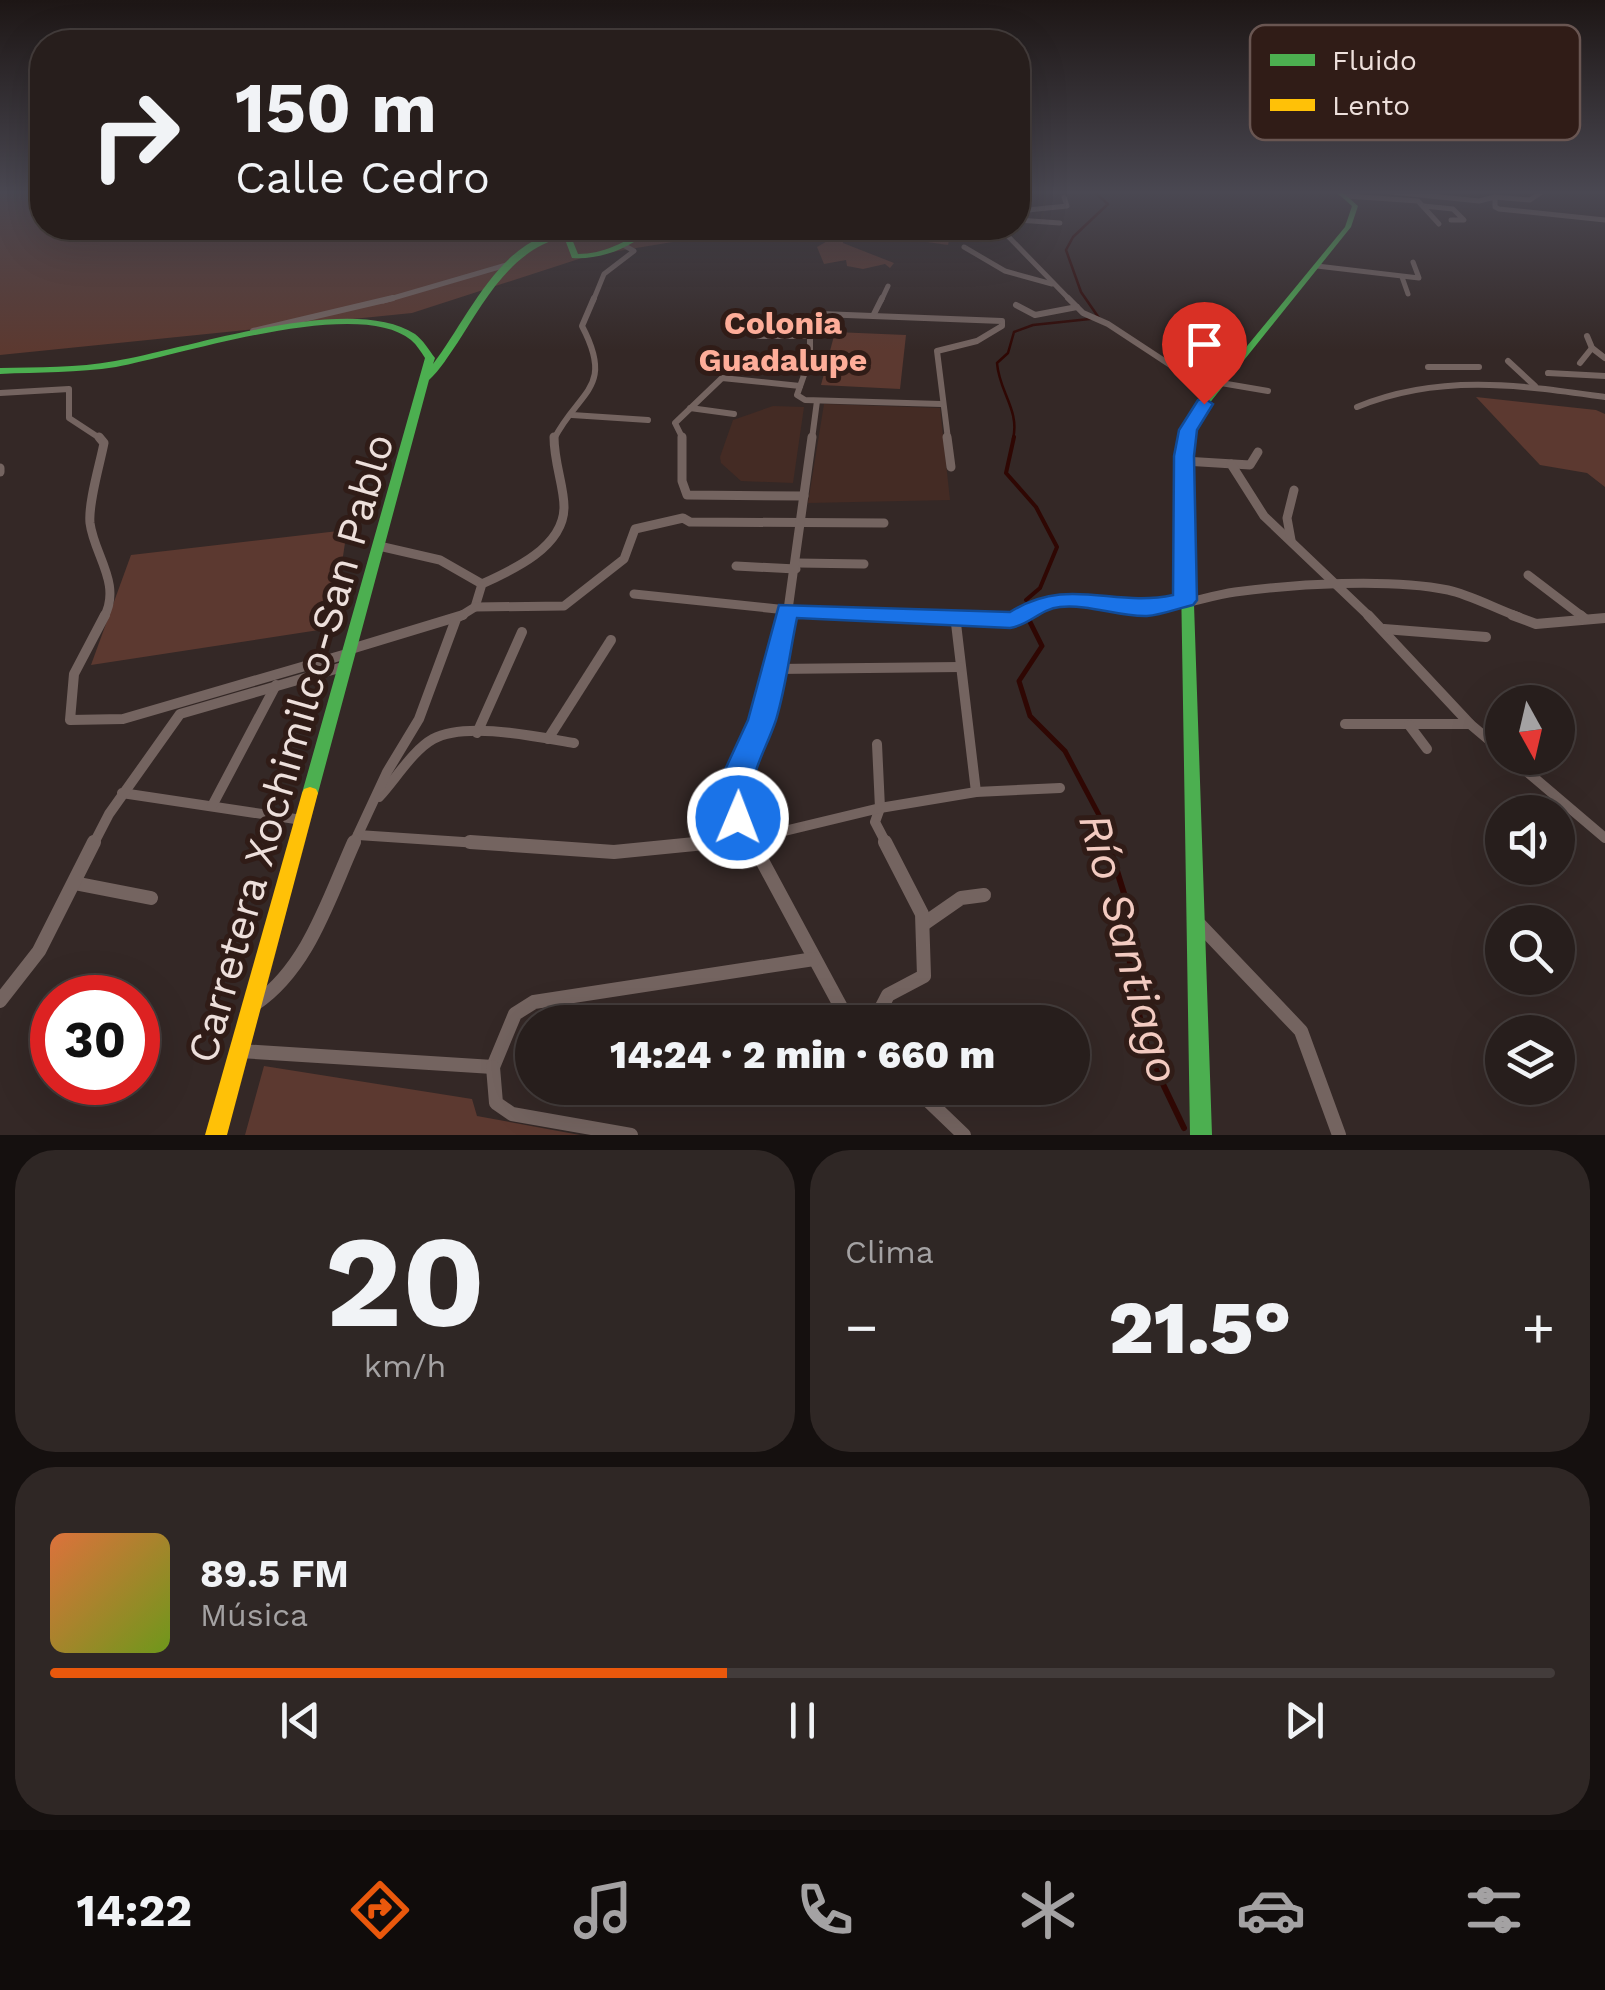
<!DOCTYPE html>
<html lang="es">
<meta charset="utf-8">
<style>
:root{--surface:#271e1c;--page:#2f2725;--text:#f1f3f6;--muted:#a4a2a3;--line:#433c3b;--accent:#ea580c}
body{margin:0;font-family:"Work Sans",sans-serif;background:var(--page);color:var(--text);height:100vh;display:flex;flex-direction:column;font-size:38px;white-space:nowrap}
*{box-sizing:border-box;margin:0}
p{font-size:32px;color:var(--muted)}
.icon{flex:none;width:55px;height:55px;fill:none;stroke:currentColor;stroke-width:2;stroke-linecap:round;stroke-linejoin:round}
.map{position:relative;height:1135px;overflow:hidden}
.side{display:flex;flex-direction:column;gap:15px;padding:15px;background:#15100f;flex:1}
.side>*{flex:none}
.guide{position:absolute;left:30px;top:30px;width:1000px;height:210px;border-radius:40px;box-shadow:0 10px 40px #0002,0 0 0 2px var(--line);background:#271e1c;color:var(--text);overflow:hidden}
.needle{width:65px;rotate:172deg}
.buttons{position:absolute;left:1485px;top:685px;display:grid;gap:20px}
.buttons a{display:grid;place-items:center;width:90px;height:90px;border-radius:50%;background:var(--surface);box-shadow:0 10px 40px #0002,0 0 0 2px var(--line);font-size:50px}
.speed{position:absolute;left:30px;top:975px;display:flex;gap:20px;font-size:50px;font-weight:700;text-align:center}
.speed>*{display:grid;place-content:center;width:130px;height:130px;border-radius:50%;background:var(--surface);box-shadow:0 10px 40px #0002,0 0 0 2px var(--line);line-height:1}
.speed .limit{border:15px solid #d22;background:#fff;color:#111}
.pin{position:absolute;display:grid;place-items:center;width:85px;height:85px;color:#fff;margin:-102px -42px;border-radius:50% 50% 50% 0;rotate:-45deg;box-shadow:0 0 10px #0007}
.pin .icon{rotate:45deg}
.me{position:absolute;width:110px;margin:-55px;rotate:1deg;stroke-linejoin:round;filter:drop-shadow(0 0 8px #0008)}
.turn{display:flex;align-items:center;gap:35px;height:210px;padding:0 40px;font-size:45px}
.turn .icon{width:130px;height:130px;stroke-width:2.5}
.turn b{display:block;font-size:70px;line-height:85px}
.big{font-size:75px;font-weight:800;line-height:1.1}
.side .widget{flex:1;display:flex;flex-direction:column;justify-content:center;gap:15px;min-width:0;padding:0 35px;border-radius:40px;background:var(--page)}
.side .dial{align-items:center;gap:0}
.dial b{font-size:130px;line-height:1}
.song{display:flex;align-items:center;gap:30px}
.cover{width:120px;height:120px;border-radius:15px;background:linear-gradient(135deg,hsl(20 70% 55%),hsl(80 70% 35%))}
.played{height:10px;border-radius:5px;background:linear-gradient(90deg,var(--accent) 45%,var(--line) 45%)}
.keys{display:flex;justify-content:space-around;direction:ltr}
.heat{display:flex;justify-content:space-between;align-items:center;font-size:55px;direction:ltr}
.side .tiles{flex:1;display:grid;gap:15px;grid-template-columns:1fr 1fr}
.widget:last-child{grid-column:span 2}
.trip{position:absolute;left:515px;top:1005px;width:575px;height:100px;border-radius:50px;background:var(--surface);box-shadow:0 10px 40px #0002,0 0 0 2px var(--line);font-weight:800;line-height:100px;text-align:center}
.menu{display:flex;height:160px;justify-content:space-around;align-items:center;background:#100c0b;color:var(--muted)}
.menu .icon{width:70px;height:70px}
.menu .on{color:var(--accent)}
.menu b{font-size:45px;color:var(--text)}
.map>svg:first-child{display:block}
</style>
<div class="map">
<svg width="1605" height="1135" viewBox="0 0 1605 1135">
<rect width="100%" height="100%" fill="#342826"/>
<!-- built -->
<g fill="#442b24">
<path d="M824,404L940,408L950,500L808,503Z"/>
<path d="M773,406L804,407L793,483L741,481L721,463L720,457L733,420Z"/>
</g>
<!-- green -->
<g fill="#5c3930">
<path d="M0,191H42V228H757L588,256L412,313L0,355Z"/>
<path d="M822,228H952L948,245L843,230V243L894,263L890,268L885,264L863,269L847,266L846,260L824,264L817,247L831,239L830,231Z"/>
<path d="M835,332L906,335L900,389L821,385Z"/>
<path d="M1476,397L1596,410L1605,414V487L1587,473L1540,465Z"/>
<path d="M347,530L332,628L91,665L131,555Z"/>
<path d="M264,1066L472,1099L477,1116L580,1135H245Z"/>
</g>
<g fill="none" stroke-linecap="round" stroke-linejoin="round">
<!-- stream-far3 -->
<path stroke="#2f0703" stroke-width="2.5" d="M1013,439C1020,410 999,392 997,363L1008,353L1014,332L1033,325L1099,318L1081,292L1066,250L1073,237L1108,204L1093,191"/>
<!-- stream-far2 -->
<path stroke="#2f0703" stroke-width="4" d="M1014,437L1006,473L1036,507L1057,547L1040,588L1026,600"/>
<!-- stream-far1 -->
<path stroke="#2f0703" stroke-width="5" d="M1028,618L1042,646L1019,681L1030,716L1065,751L1099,815L1109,845"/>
<!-- stream -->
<path stroke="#2f0703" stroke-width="6" d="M1108,842L1126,900L1131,981L1149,1055L1184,1128"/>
<!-- street-far4 -->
<g stroke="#746460" stroke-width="5">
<path d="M1382,191L1479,201L1495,197L1530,200L1543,191"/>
<path d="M1347,196L1418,201L1439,224"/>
<path d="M1495,197V207L1499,209L1605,220"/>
<path d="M1424,206L1453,209L1464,220H1451"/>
<path d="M1018,211L1067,206L1064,197"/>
<path d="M1018,220L1060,223"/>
<path d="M1000,228L1071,301"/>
<path d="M964,247L1005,271L1052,284"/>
<path d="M1317,266L1419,278L1413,262"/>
<path d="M1402,277L1408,294"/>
<path d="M383,301L510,264"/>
<path d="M593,301L604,274L634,251L625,246"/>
<path d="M881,301L888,286"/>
</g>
<!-- street-far3 -->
<g stroke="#746460" stroke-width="6">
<path d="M1068,298L1083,313L1108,324L1213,393"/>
<path d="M1016,305L1035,315L1077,307"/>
<path d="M874,314L882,298"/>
<path d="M253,331L393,298"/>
<path d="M756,336H808"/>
<path d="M1587,336L1592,348L1605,358"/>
<path d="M732,355L810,358L797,395L805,400L941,404"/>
<path d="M810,358V322L821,314L1002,321V326L977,341L937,351L948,439"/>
<path d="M1508,361L1535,386"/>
<path d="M1580,363L1592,348"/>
<path d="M1428,367H1479"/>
<path d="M1548,373L1605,376"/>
<path d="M1221,383L1268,391"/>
<path d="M0,393L69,389V418L101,439"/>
<path d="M1357,407C1439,373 1520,385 1605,397"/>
<path d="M690,408L734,414"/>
<path d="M572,415L648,420"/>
<path d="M554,439C579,390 615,389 582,326L594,298"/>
<path d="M683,439L675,423L722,378L800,386"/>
<path d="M812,439L817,401"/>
</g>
<!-- street-far2 -->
<g stroke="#746460" stroke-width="9">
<path d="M99,437L104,443C100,464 88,503 90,523C94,555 122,584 104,617"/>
<path d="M682,437V481L687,495L804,496"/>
<path d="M947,437L951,467"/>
<path d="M1184,461L1250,465L1258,452"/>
<path d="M1231,464L1264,516L1370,617"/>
<path d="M0,468V472"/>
<path d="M1291,540L1287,518L1294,490"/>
<path d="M379,546L440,560L482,584"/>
<path d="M798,563L864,564"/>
<path d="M736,566L796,569"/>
<path d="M1528,575L1583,617"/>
<path d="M634,594L787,610L951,617"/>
<path d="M475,607L482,584C513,570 564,547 564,507C564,486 554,463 554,437"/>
<path d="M459,617L475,607L564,606L624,559L635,529L683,518L690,522L884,523"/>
<path d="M787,617L812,437"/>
<path d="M1020,617C1060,587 1100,606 1145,608C1174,609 1206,596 1235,592C1294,584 1389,578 1448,590C1471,595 1496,609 1519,617"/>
</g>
<!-- street-far1 -->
<g stroke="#746460" stroke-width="10">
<path d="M105,615L74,674L70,720L123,719L350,653"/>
<path d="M895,615L1010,620L1023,615"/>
<path d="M955,615L976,792"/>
<path d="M1368,615L1470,724L1502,751"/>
<path d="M1512,615L1536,624L1605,618"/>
<path d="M1580,615L1585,619"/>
<path d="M1384,629L1486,637"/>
<path d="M351,649L463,615"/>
<path d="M776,669L960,667"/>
<path d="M1345,724H1470"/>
<path d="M1409,725L1427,749"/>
<path d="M477,733L522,632"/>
<path d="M548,739L611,640"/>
<path d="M877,744L880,808L875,822L887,845"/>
<path d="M1511,758L1605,838"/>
<path d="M122,793L302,820"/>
<path d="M379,797C395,780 413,750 433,739C466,721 538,737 574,743"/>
<path d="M212,806L276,685"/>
<path d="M358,835L508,845"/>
<path d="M93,845L109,814L180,714L346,666"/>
<path d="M353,845L387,772L419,719L456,619"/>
<path d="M688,845L751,839L880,808L976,792L1060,788"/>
<path d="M754,845L739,818L737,790L763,717L787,615"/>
</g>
<!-- street -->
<g stroke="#746460" stroke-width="14">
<path d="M470,842L614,852L715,842"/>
<path d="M752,842L849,1022"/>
<path d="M74,883L151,898"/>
<path d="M925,923L961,898L984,895"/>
<path d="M1200,925L1301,1031L1339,1135"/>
<path d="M0,1001L39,951L94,842"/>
<path d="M255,1004C308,968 328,900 354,842"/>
<path d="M874,1022L888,995L924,976L922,914L885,842"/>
<path d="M240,1051L493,1067L515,1014L534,1002L814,959"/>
<path d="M493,1067L496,1103L512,1114L631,1135"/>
<path d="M915,1088L964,1135"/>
</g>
<!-- fast -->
<g fill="#4caf50" fill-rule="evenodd">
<path d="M1335,191H1341L1358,206L1351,227L1208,405L1193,431L1189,457L1212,1135H1190L1179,457L1183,431L1201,402L1345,227L1352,206Z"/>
<path d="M647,228H654C631,247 603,260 572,258L564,237C512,249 485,300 458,342C449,355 440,370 429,380L318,793L316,797L310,799L304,797L302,793L425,358C421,352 417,345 411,340C358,296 181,355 116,367C78,373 39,372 0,374V368C38,367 77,368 115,361C188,349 350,292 415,334C423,340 429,350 435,358L433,364C463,325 493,256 542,237C550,235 558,234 566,232L570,234L578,254C604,254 625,242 647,228Z"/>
</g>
<!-- slow -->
<path fill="#ffc107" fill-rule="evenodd" d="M310,787L316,789L318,793L227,1135H205L302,793L304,789Z"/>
</g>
<!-- sky -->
<linearGradient id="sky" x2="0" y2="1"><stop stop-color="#1d1615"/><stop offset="0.55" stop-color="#4a4852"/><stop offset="1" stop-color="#4a4852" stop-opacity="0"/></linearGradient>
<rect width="1605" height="350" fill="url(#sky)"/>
<!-- route -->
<path fill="#1a73e8" stroke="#114b97" stroke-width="2.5" d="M1204,398L1213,404L1197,430L1194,456L1197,600L1193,605C1179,608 1162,615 1147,616C1118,617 1090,604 1060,607C1040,609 1030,625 1010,628L797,618C790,651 786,687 776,720C764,756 744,779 754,818L749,827L738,830L728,827L719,799L723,774L748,720L779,605L1010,612C1069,575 1113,608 1173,595L1174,456L1179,430L1198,400Z"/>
<g text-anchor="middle" stroke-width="10" stroke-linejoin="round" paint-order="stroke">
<!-- far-neighbourhood labels -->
<g font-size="32" font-weight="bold" fill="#fead99" stroke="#301c17">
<text x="783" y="334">Colonia<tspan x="783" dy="37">Guadalupe</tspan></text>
</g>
<!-- near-street labels -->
<g font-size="42" fill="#eddfdb" stroke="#301c17">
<text transform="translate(290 748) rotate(-74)" y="15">Carretera Xochimilco-San Pablo</text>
</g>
<!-- near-water labels -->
<g font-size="45" font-style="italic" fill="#f3cbc1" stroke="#301c17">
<text transform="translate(1130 948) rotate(75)" y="16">Río Santiago</text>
</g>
</g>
<!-- legend -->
<rect x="1250" y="25" width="330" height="115" rx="15" fill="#301c17" stroke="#695652" stroke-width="2.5"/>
<rect x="1270" y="54" width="45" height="12" fill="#4caf50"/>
<rect x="1270" y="99" width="45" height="12" fill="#ffc107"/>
<g font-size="28" fill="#eddfdb">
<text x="1332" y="70">Fluido</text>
<text x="1332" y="115">Lento</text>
</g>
</svg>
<div class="buttons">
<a><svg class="needle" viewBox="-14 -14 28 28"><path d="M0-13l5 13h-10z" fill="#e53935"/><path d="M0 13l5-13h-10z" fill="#a4a2a3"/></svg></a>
<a><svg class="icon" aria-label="sound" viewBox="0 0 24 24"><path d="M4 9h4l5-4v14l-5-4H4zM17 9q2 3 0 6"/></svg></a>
<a><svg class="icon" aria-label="search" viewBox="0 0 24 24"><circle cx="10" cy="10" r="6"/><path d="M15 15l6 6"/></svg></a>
<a><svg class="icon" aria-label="layers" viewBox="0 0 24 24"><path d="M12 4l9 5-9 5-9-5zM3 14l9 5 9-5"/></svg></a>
</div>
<div class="speed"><div class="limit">30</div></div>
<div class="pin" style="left:1204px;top:404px;background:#d93025"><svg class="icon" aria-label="arrive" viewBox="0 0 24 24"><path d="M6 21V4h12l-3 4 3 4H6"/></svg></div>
<svg class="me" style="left:738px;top:818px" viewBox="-20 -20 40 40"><circle r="17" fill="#1a73e8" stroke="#fff" stroke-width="3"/><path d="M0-11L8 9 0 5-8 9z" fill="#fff"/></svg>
<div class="trip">14:24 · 2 min · 660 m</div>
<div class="guide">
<div class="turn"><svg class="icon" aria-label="right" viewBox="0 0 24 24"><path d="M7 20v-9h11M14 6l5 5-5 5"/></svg><div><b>150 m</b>Calle Cedro</div></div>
</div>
</div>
<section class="side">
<div class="tiles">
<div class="widget dial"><b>20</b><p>km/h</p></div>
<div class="widget"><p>Clima</p>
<div class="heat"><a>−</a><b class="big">21.5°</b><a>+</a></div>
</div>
<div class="widget">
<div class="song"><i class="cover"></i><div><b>89.5 FM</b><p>Música</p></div></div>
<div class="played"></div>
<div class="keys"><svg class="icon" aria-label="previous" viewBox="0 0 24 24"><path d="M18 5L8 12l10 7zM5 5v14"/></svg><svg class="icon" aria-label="pause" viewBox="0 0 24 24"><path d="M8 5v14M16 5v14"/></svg><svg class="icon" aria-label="next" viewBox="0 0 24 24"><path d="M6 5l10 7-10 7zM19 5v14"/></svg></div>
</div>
</div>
</section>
<nav class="menu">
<b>14:22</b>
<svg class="icon on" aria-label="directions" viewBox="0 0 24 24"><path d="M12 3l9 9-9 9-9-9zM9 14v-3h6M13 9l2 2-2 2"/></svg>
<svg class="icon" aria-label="music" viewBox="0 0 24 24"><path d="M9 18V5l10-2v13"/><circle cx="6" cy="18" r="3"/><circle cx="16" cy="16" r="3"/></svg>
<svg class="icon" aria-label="phone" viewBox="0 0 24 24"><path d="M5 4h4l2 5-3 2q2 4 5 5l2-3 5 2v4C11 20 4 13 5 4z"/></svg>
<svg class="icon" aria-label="climate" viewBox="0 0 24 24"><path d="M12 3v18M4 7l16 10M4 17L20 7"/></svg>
<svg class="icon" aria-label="car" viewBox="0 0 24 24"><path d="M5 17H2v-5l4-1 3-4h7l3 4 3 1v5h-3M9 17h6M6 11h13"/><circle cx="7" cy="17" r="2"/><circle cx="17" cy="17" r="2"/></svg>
<svg class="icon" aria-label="filters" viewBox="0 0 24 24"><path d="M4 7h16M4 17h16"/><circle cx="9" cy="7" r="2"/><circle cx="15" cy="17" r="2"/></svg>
</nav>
